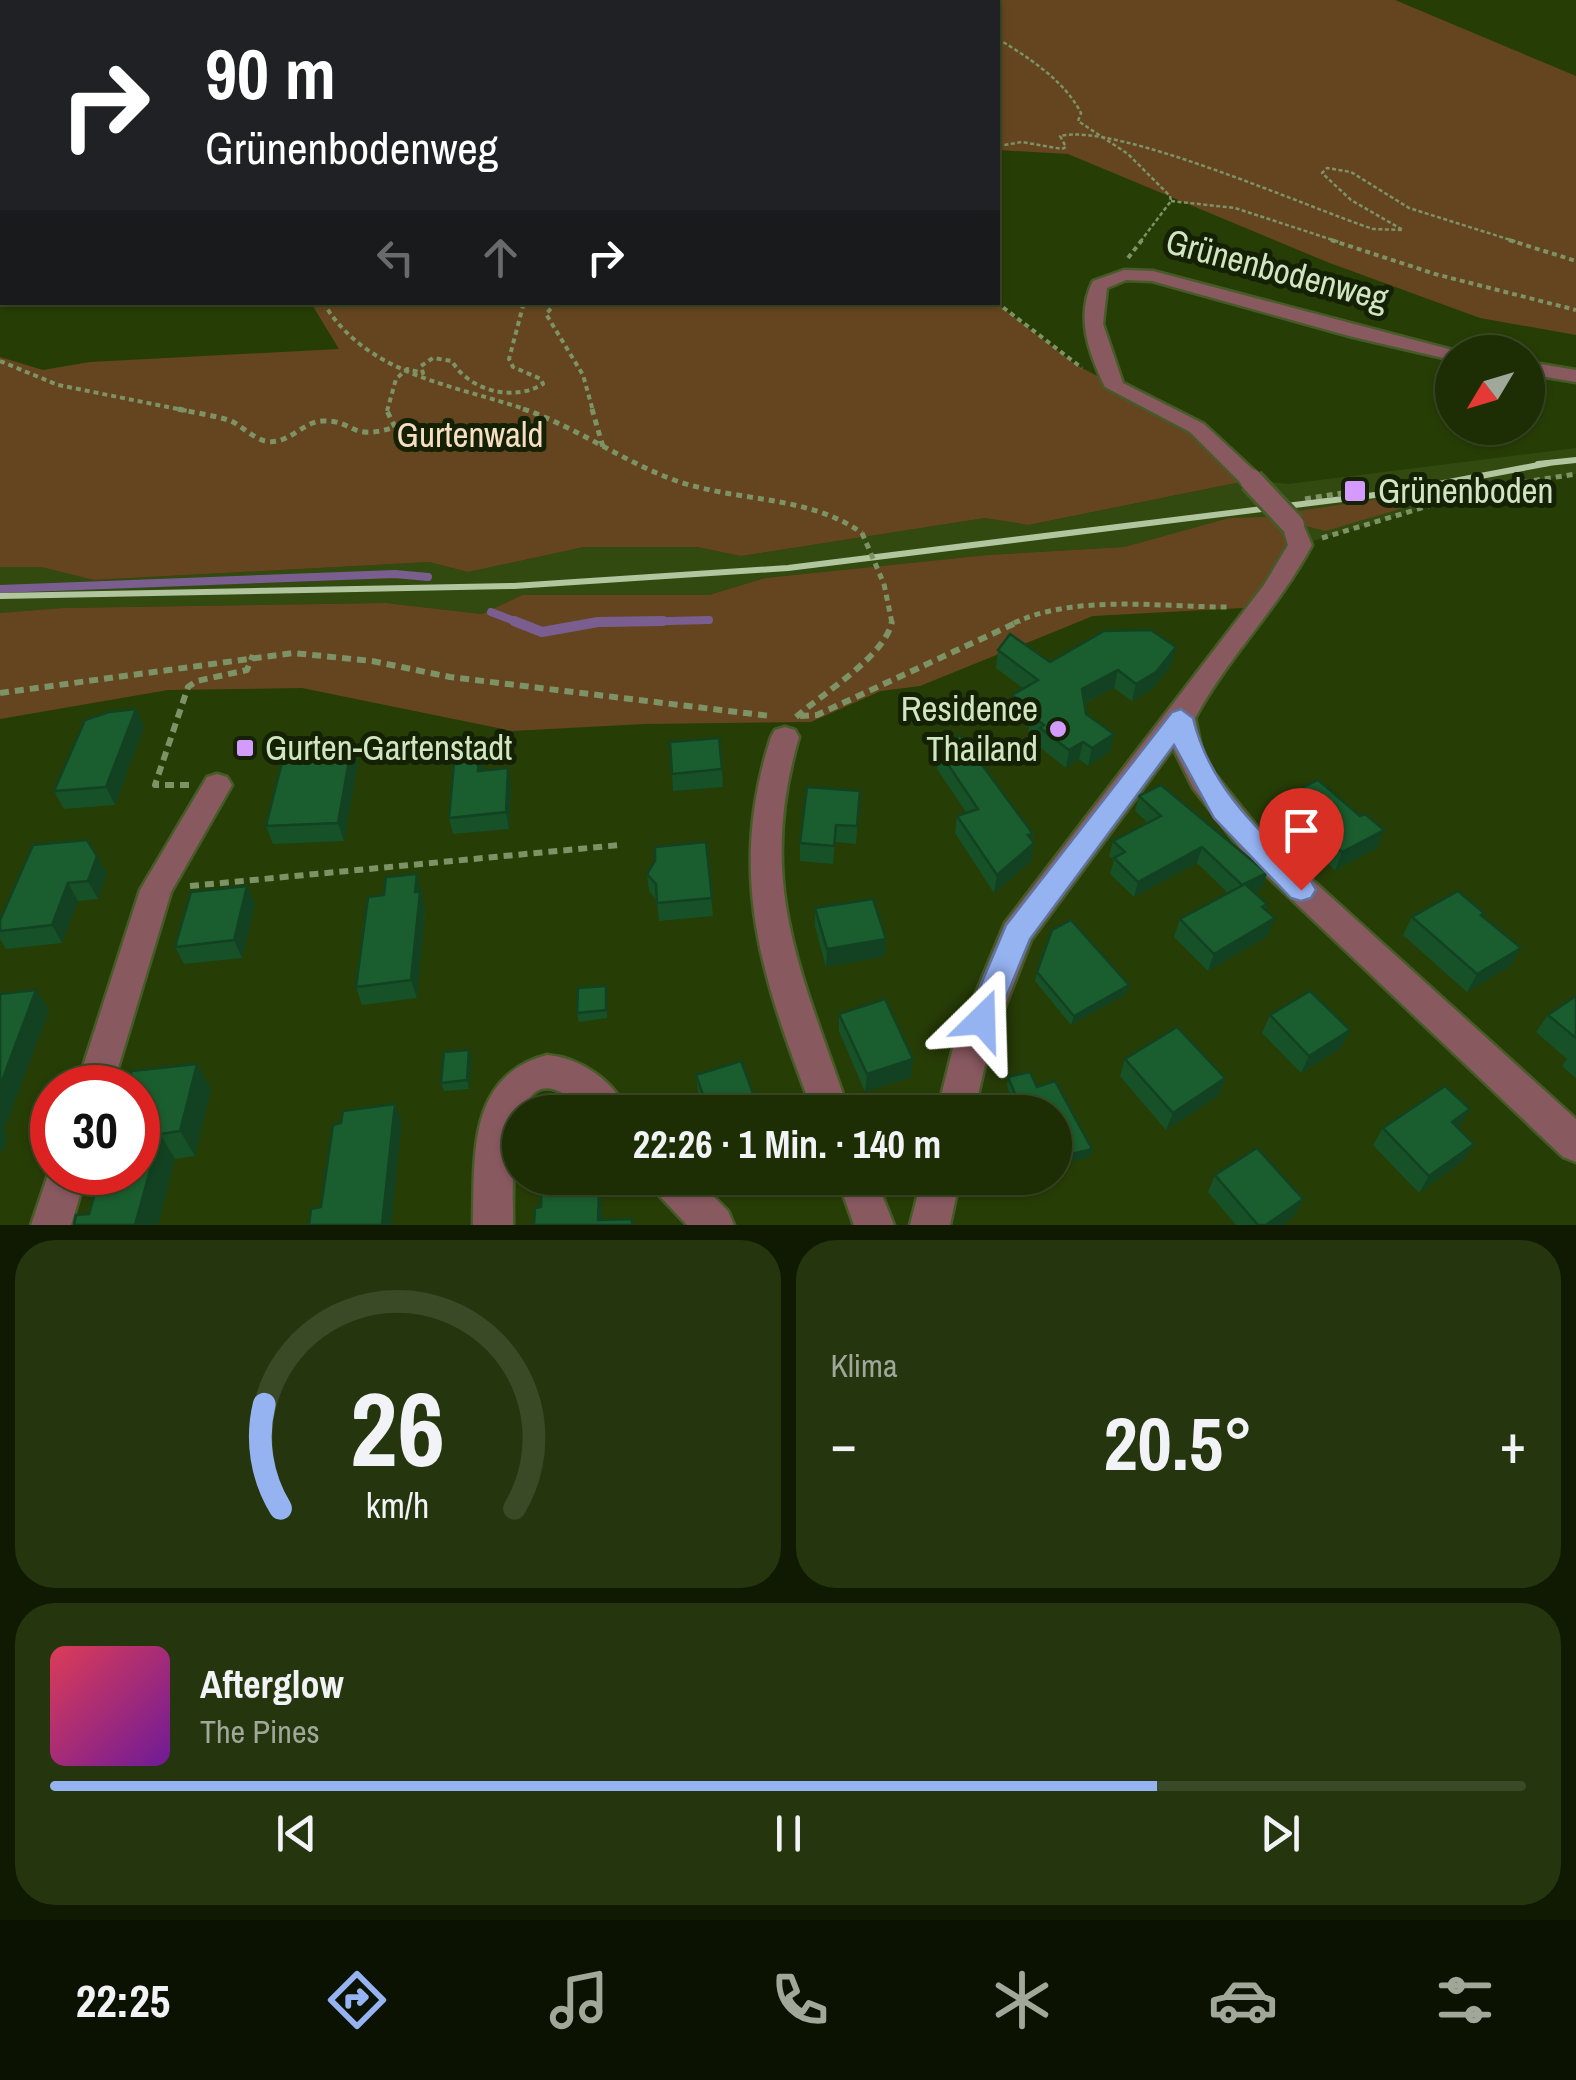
<!DOCTYPE html>
<html lang="de">
<meta charset="utf-8">
<style>
:root{--surface:#1d2e04;--page:#25360e;--text:#f1f3f6;--muted:#a0a89a;--line:#3b4a26;--accent:#95b2f1}
body{margin:0;font-family:"Archivo Narrow",sans-serif;background:var(--page);color:var(--text);height:100vh;display:flex;flex-direction:column;font-size:38px;white-space:nowrap}
*{box-sizing:border-box;margin:0}
p{font-size:32px;color:var(--muted)}
.icon{flex:none;width:55px;height:55px;fill:none;stroke:currentColor;stroke-width:2;stroke-linecap:round;stroke-linejoin:round}
.map{position:relative;height:1225px;overflow:hidden}
.drawer{display:flex;flex-direction:column;gap:15px;padding:15px;background:#101902;flex:1}
.drawer>*{flex:none}
.banner{position:absolute;left:0px;top:0px;width:1000px;height:305px;box-shadow:0 2px 8px #0004,0 0 0 2px var(--line);background:#202124;color:#fff;overflow:hidden}
.needle{width:65px;rotate:232deg}
.tools{position:absolute;left:1435px;top:335px;display:grid;gap:20px}
.tools a{display:grid;place-items:center;width:110px;height:110px;border-radius:50%;background:var(--surface);box-shadow:0 2px 8px #0004,0 0 0 2px var(--line);font-size:50px}
.speed{position:absolute;left:30px;top:1065px;display:flex;gap:20px;font-size:50px;font-weight:700;text-align:center}
.speed>*{display:grid;place-content:center;width:130px;height:130px;border-radius:50%;background:var(--surface);box-shadow:0 2px 8px #0004,0 0 0 2px var(--line);line-height:1}
.speed .limit{border:15px solid #d22;background:#fff;color:#111}
.pin{position:absolute;display:grid;place-items:center;width:85px;height:85px;color:#fff;margin:-102px -42px;border-radius:50% 50% 50% 0;rotate:-45deg;box-shadow:0 0 10px #0007}
.pin .icon{rotate:45deg}
.me{position:absolute;width:110px;margin:-55px;rotate:22deg;stroke-linejoin:round;filter:drop-shadow(0 0 8px #0008)}
.turn{display:flex;align-items:center;gap:35px;height:210px;padding:0 40px;font-size:45px}
.turn .icon{width:130px;height:130px;stroke-width:2.5}
.turn b{display:block;font-size:70px;line-height:85px}
.lanes{display:flex;align-items:center;height:95px;padding:0 40px;background:#0003;justify-content:center;gap:50px;direction:ltr}
.lanes .off{opacity:.35}
.big{font-size:75px;font-weight:700;line-height:1.1}
.drawer .card{flex:1;display:flex;flex-direction:column;justify-content:center;gap:15px;min-width:0;padding:0 35px;border-radius:40px;background:var(--page)}
.drawer .dial{align-items:center;gap:0}
.dial svg{height:260px;overflow:visible;fill:none;stroke:var(--line);stroke-width:7;stroke-linecap:round;text-anchor:middle}
.dial text{fill:var(--text);stroke:none}
.song{display:flex;align-items:center;gap:30px}
.cover{width:120px;height:120px;border-radius:15px;background:linear-gradient(135deg,hsl(350 70% 55%),hsl(280 70% 35%))}
.played{height:10px;border-radius:5px;background:linear-gradient(90deg,var(--accent) 75%,var(--line) 75%)}
.keys{display:flex;justify-content:space-around;direction:ltr}
.heat{display:flex;justify-content:space-between;align-items:center;font-size:55px;direction:ltr}
.drawer .tiles{flex:1;display:grid;gap:15px;grid-template-columns:1fr 1fr}
.card:last-child{grid-column:span 2}
.trip{position:absolute;left:502px;top:1095px;width:570px;height:100px;border-radius:50px;background:var(--surface);box-shadow:0 2px 8px #0004,0 0 0 2px var(--line);font-weight:700;line-height:100px;text-align:center}
.tabs{display:flex;height:160px;justify-content:space-around;align-items:center;background:#0c1202;color:var(--muted)}
.tabs .icon{width:70px;height:70px}
.tabs .on{color:var(--accent)}
.tabs b{font-size:45px;color:var(--text)}
.map>svg:first-child{display:block}
</style>
<div class="map">
<svg width="1576" height="1225" viewBox="0 0 1576 1225">
<rect width="100%" height="100%" fill="#273d06"/>
<!-- built -->
<path fill="#324a0f" d="M1576,448V474L1491,487L1300,545L1229,518L1124,547L987,555L765,578L709,595H522L482,614L386,603L62,608L0,613V567H41L95,580L429,562L468,572L584,547H697L741,556L985,518L1028,525L1251,480L1288,484Z"/>
<!-- green -->
<g fill="#64451f">
<path d="M535,0H1395L1576,76V335L1480,318L1327,262L1068,154L998,150V2H532Z"/>
<path d="M311,303H996L1076,365L1174,415L1251,480L1028,525L985,518L741,556L697,547H584L468,572L429,562L94,580L41,567H0V357L43,370L90,362L339,349Z"/>
<path d="M1486,483L1326,531L1302,525L1291,512Z"/>
<path d="M1266,517L1293,525L1300,545L1261,607L1093,616L920,686L881,691L811,722L644,724L512,731L302,688L168,690L0,719V613L62,608L386,603L482,614L522,595H709L765,578L987,555L1124,547L1229,518Z"/>
</g>
<g fill="none" stroke-linecap="round" stroke-linejoin="round">
<!-- stream-far1 -->
<g stroke="#7a5e90" stroke-width="8">
<path d="M0,589L395,574L428,577"/>
<path d="M491,612L520,623"/>
<path d="M591,623L709,620"/>
</g>
<!-- stream -->
<path stroke="#7a5e90" stroke-width="10" d="M514,621L542,632L598,622L663,621"/>
<defs>
<g id="minor">
<path d="M2,101V109L0,110V102Z"/>
<path d="M2,207V218L0,219V208Z"/>
<path d="M1124,270L1153,271L1460,352H1452V360L1353,337L1152,281L1126,280L1107,288L1103,324L1123,383L1204,424L1259,475L1262,480L1251,487L1243,485L1190,432L1105,387C1089,354 1075,316 1093,281Z"/>
<path d="M1528,362L1576,370V382L1528,374Z"/>
<path d="M1293,518L1301,520L1312,545C1279,607 1228,657 1195,718L1202,752L1214,773L1267,839L1576,1119V1162L1563,1157L1245,855L1193,788L1173,748L1031,940L989,1048L974,1112H937L953,1048L1005,923L1264,585L1288,545L1282,525Z"/>
<path d="M785,727L795,730L799,737C755,887 803,974 849,1112H813C763,980 726,877 771,737L775,730Z"/>
<path d="M217,774L227,777L232,785L171,892L112,1088H76L140,890L207,777Z"/>
<path d="M547,1055C581,1058 614,1081 628,1112H585C507,1030 513,1183 513,1225H473C475,1158 466,1076 547,1055Z"/>
<path d="M52,1163V1172H87L71,1225H31Z"/>
<path d="M650,1178H695L728,1211L734,1225H687L655,1191Z"/>
<path d="M837,1178H875L894,1225H854Z"/>
<path d="M922,1178H960L950,1225H910Z"/>
</g>
</defs>
<!-- minor casing -->
<use href="#minor" stroke="#465b28" stroke-width="5"/>
<!-- path-far3 -->
<g stroke="#7d9265" stroke-width="2.5" stroke-dasharray="4 2.5" stroke-linecap="butt">
<path d="M402,2L408,0"/>
<path d="M528,2L532,0"/>
<path d="M765,2L793,0"/>
<path d="M998,39C1028,57 1065,81 1081,113L1078,121L1128,154L1170,196L1171,201L1140,242"/>
<path d="M998,146L1022,142L1062,149L1066,147L1060,136C1116,122 1309,208 1373,229L1403,230L1351,200L1322,173L1327,168L1351,172L1409,208L1517,242"/>
<path d="M998,151V159"/>
<path d="M1171,201L1235,208L1339,242"/>
</g>
<!-- path-far2 -->
<g stroke="#7d9265" stroke-width="4" stroke-dasharray="5 4" stroke-linecap="butt">
<path d="M1331,240L1435,274L1576,310"/>
<path d="M1509,240L1576,261"/>
<path d="M1128,258L1142,240"/>
<path d="M323,302C367,377 457,385 530,411"/>
<path d="M557,302L546,314L583,375L593,411"/>
<path d="M996,302L1082,368"/>
<path d="M0,361L58,385L188,411"/>
<path d="M387,411L396,379L407,369L423,373L421,366L433,358L452,361C469,391 514,402 543,384L541,379L513,367L509,359L524,302"/>
</g>
<!-- path-far1 -->
<g stroke="#7d9265" stroke-width="5" stroke-dasharray="6 5" stroke-linecap="butt">
<path d="M178,409C195,413 214,415 231,421C242,426 253,438 265,441C288,446 302,422 322,421C357,420 348,442 395,427L386,409"/>
<path d="M523,409C577,427 623,462 677,481C737,502 809,495 862,533"/>
<path d="M592,409L603,447"/>
<path d="M1305,499L1355,491"/>
<path d="M1322,538L1491,487L1576,474"/>
<path d="M884,584L892,623"/>
<path d="M1014,623C1077,594 1159,607 1227,607"/>
</g>
<!-- path -->
<g stroke="#7d9265" stroke-width="6" stroke-dasharray="9 6" stroke-linecap="butt">
<path d="M0,693L293,653L372,661L450,677L770,716"/>
<path d="M800,716L817,715L1020,621"/>
<path d="M796,717C823,693 886,656 892,621"/>
<path d="M189,785H155L188,687L197,681L247,670L253,655"/>
<path d="M190,886L620,845"/>
</g>
<!-- minor -->
<use href="#minor" fill="#895960" fill-rule="evenodd"/>
<!-- rail -->
<g stroke="#b1c59e" stroke-width="6">
<path d="M1538,464L1576,460"/>
<path d="M0,596L514,586L788,568L1391,493L1549,463"/>
</g>
<defs>
<path id="minor-bridge" d="M1251,480L1293,525"/>
</defs>
<!-- minor-bridge casing -->
<use href="#minor-bridge" stroke="#465b28" stroke-width="28" stroke-linecap="butt"/>
<!-- path-bridge -->
<path stroke="#7d9265" stroke-width="5" stroke-dasharray="6 5" stroke-linecap="butt" d="M862,533L884,584"/>
<!-- minor-bridge -->
<use href="#minor-bridge" stroke="#895960" stroke-width="22"/>
</g>
<!-- wall -->
<g fill="#165128">
<path d="M998,650L1050,662L1172,664L1152,689L1132,701L1114,688L1085,703L1086,714L1114,734L1110,752L1088,766L1079,759L1066,768L1037,745L1038,740L1028,733L1029,727L1010,713L1012,695L1024,689L996,668Z"/>
<path d="M136,709L144,726L115,805L64,809L54,791Z"/>
<path d="M480,740L484,756L483,770L511,784L509,829L453,834L449,818Z"/>
<path d="M329,742L330,746L352,744L358,762L344,841L273,844L266,826Z"/>
<path d="M670,742L722,769L723,787L673,791Z"/>
<path d="M939,751L1033,834L1031,861L994,893L955,833L957,816L966,812L937,769Z"/>
<path d="M860,791L856,844L835,842L833,864L800,861V843Z"/>
<path d="M1139,796L1267,873L1262,888L1255,892L1267,904L1265,910L1268,936L1208,971L1174,937L1180,919L1228,893L1197,863L1134,897L1110,874L1114,860L1109,856L1113,841L1148,823L1135,811Z"/>
<path d="M1281,798L1384,830L1377,848L1335,870L1274,815Z"/>
<path d="M706,842L713,916L659,921L657,901L649,891L647,874L655,861Z"/>
<path d="M33,845L107,873L98,899L78,901L62,943L6,949L0,939V920Z"/>
<path d="M422,891L421,897L425,910L417,998L362,1005L356,987L384,895Z"/>
<path d="M255,904L242,958L184,964L175,947Z"/>
<path d="M815,908L885,956L826,967L815,926Z"/>
<path d="M1484,913L1482,916L1510,966L1467,992L1403,935L1412,917Z"/>
<path d="M1037,972L1129,985L1126,994L1071,1025L1035,981Z"/>
<path d="M607,994V1018L579,1022L577,1013Z"/>
<path d="M1576,996V1078L1562,1066L1567,1059L1536,1032L1548,1015Z"/>
<path d="M839,1014L913,1059L911,1077L865,1092L839,1031Z"/>
<path d="M1270,1015L1350,1030L1341,1048L1301,1073L1262,1033Z"/>
<path d="M472,1059L469,1089L444,1091L441,1083Z"/>
<path d="M1125,1059L1225,1078L1218,1096L1166,1130L1120,1076Z"/>
<path d="M197,1064L211,1089L195,1156L175,1159L89,1214Z"/>
<path d="M696,1075L760,1112H704L698,1093Z"/>
<path d="M1008,1077L1037,1087L1090,1157L1055,1112H998L996,1108L998,1100L1010,1096L1007,1085Z"/>
<path d="M1470,1109L1458,1127L1463,1161L1419,1193L1373,1145L1383,1128Z"/>
<path d="M1215,1175L1303,1199L1294,1216L1282,1225H1236L1208,1192Z"/>
</g>
<!-- shaded-wall -->
<g fill="#124221">
<path d="M1176,647L1172,664L1152,689L1132,701L1136,684Z"/>
<path d="M1118,670L1114,688L1078,706L1082,689Z"/>
<path d="M136,709L144,726L115,805L106,787Z"/>
<path d="M1114,734L1110,752L1088,766L1092,748Z"/>
<path d="M480,740L484,756L482,787L478,771Z"/>
<path d="M1083,742L1079,759L1066,768L1069,750Z"/>
<path d="M352,744L358,762L344,841L338,823Z"/>
<path d="M508,768L511,784L509,829L506,812Z"/>
<path d="M1384,830L1377,848L1335,870L1342,852Z"/>
<path d="M1033,834L1030,847L1034,843L1031,861L994,893L997,875L1028,835Z"/>
<path d="M1202,847L1197,863L1134,897L1138,882Z"/>
<path d="M97,856L107,873L98,899L88,881Z"/>
<path d="M1267,873L1262,888L1237,902L1243,886Z"/>
<path d="M417,874L425,910L417,998L411,980Z"/>
<path d="M68,883L78,901L62,943L52,925Z"/>
<path d="M247,886L255,904L242,958L234,940Z"/>
<path d="M1275,918L1268,936L1208,971L1214,954Z"/>
<path d="M886,939L885,956L826,967L827,949Z"/>
<path d="M1521,948L1510,966L1467,992L1477,974Z"/>
<path d="M1129,985L1126,994L1071,1025L1074,1016Z"/>
<path d="M36,990L49,1010L4,1131L8,1137L3,1150L0,1152V1086Z"/>
<path d="M1350,1030L1341,1048L1301,1073L1309,1056Z"/>
<path d="M469,1050L472,1059L469,1089L467,1080Z"/>
<path d="M913,1059L911,1077L865,1092L867,1074Z"/>
<path d="M197,1064L211,1089L195,1156L180,1131Z"/>
<path d="M1225,1078L1218,1096L1166,1130L1173,1113Z"/>
<path d="M395,1104L402,1122L391,1225H382Z"/>
<path d="M1470,1109L1459,1127L1441,1139L1452,1122Z"/>
<path d="M160,1134L175,1159L158,1225H135Z"/>
<path d="M1474,1144L1463,1161L1419,1193L1429,1176Z"/>
<path d="M1092,1149L1090,1157L1055,1166V1158Z"/>
<path d="M571,1178H574L575,1182V1211L571,1194Z"/>
<path d="M599,1192L602,1208V1225L598,1220Z"/>
<path d="M1303,1199L1294,1216L1282,1225H1266Z"/>
</g>
<!-- building -->
<g fill="#1a5e2f" stroke="#124221" stroke-width="2.5">
<path d="M1151,630L1176,647L1156,672L1136,684L1118,670L1082,689L1086,714L1114,734L1092,748L1083,742L1069,750L1040,728L1044,725L1031,715L1035,713L1012,695L1038,680L998,650L1010,634L1050,662L1104,631Z"/>
<path d="M136,709L106,787L54,791L85,720L109,712Z"/>
<path d="M960,735L1033,834L1028,835L1034,843L997,875L957,816L978,809L939,751Z"/>
<path d="M719,738L722,769L672,774L670,742Z"/>
<path d="M480,740L478,771L508,768L506,812L449,818L456,742Z"/>
<path d="M329,742L328,746L352,744L338,823L266,826L286,746Z"/>
<path d="M1318,780L1360,816L1365,814L1384,830L1342,852L1281,798Z"/>
<path d="M1161,785L1267,873L1242,885L1202,847L1138,882L1114,858L1125,852L1113,841L1161,816L1139,796Z"/>
<path d="M807,787L860,791L857,826L836,825L834,846L800,843Z"/>
<path d="M87,840L97,856L88,881L68,883L52,925L0,931V920L33,845Z"/>
<path d="M706,842L712,898L657,903L656,884L647,874L655,861V847Z"/>
<path d="M417,874L415,892H420L411,980L356,987L368,897L384,895L386,877Z"/>
<path d="M1245,884L1267,904L1262,907L1275,918L1214,954L1180,919Z"/>
<path d="M247,886L234,940L175,947L191,892Z"/>
<path d="M1458,891L1484,913L1481,915L1521,948L1477,974L1412,917Z"/>
<path d="M873,899L886,939L827,949L815,908Z"/>
<path d="M1071,920L1129,985L1074,1016L1037,972L1052,930Z"/>
<path d="M606,986V1010L577,1013L578,988Z"/>
<path d="M36,990L0,1086V994Z"/>
<path d="M1310,991L1350,1030L1309,1056L1270,1015Z"/>
<path d="M1576,996V1038L1548,1015Z"/>
<path d="M885,999L913,1059L867,1074L839,1014Z"/>
<path d="M1177,1027L1225,1078L1173,1113L1125,1059Z"/>
<path d="M469,1050L467,1080L441,1083L444,1052Z"/>
<path d="M741,1061L760,1112H709L696,1075Z"/>
<path d="M197,1064L180,1131L160,1134L135,1225H74L76,1215L89,1214L101,1172H138V1088H127L132,1071Z"/>
<path d="M1030,1072L1037,1087L1055,1081L1092,1149L1055,1158V1112H1004L998,1100L1015,1094L1008,1077Z"/>
<path d="M1445,1086L1470,1109L1452,1122L1474,1144L1429,1176L1383,1128Z"/>
<path d="M395,1104L382,1225H309L311,1209L321,1207L333,1125L341,1123L343,1111Z"/>
<path d="M1257,1148L1303,1199L1266,1225H1258L1215,1175Z"/>
<path d="M542,1178H571V1194L599,1192L598,1220L632,1219V1225H534L535,1208L541,1207Z"/>
</g>
<!-- route -->
<path fill="#95b2f1" stroke="#61749d" stroke-width="2.5" d="M1181,709L1193,718C1210,789 1261,832 1311,881L1316,890L1311,898L1301,901L1291,898L1214,818L1174,745L1030,939L993,1029L982,1033L971,1029L966,1020L1006,925L1172,712Z"/>
<!-- markers -->
<g fill="#d39cfc" stroke="#142105" stroke-width="4">
<rect x="1343" y="479" width="24" height="24" rx="5"/>
<circle cx="1058" cy="729" r="10"/>
<rect x="235" y="738" width="20" height="20" rx="5"/>
</g>
<g text-anchor="middle" stroke-width="10" stroke-linejoin="round" paint-order="stroke">
<!-- street labels -->
<g font-size="35" fill="#d2e5c2" stroke="#142105">
<text transform="translate(1277 270) rotate(15)" y="12">Grünenbodenweg</text>
</g>
<!-- park labels -->
<g font-size="35" fill="#f8dfc4" stroke="#142105">
<text x="470" y="447">Gurtenwald</text>
</g>
<!-- poi labels -->
<g font-size="35" fill="#d2e5c2" stroke="#142105" text-anchor="start">
<text x="1378" y="503">Grünenboden</text>
<text x="1038" y="721" text-anchor="end">Residence<tspan x="1038" dy="40">Thailand</tspan></text>
<text x="265" y="760">Gurten-Gartenstadt</text>
</g>
</g>
</svg>
<div class="tools">
<a><svg class="needle" viewBox="-14 -14 28 28"><path d="M0-13l5 13h-10z" fill="#e53935"/><path d="M0 13l5-13h-10z" fill="#a0a89a"/></svg></a>
</div>
<div class="speed"><div class="limit">30</div></div>
<div class="pin" style="left:1301px;top:890px;background:#d93025"><svg class="icon" aria-label="arrive" viewBox="0 0 24 24"><path d="M6 21V4h12l-3 4 3 4H6"/></svg></div>
<svg class="me" style="left:982px;top:1020px" viewBox="-20 -20 40 40"><path d="M0-17L14 15 0 8-14 15z" fill="#95b2f1" stroke="#fff" stroke-width="4"/></svg>
<div class="trip">22:26 · 1 Min. · 140 m</div>
<div class="banner">
<div class="turn"><svg class="icon" aria-label="right" viewBox="0 0 24 24"><path d="M7 20v-9h11M14 6l5 5-5 5"/></svg><div><b>90 m</b>Grünenbodenweg</div></div>
<div class="lanes"><svg class="icon off" aria-label="left" viewBox="0 0 24 24"><path d="M17 20v-9H6M10 6l-5 5 5 5"/></svg><svg class="icon off" aria-label="ahead" viewBox="0 0 24 24"><path d="M12 20V5M6 11l6-6 6 6"/></svg><svg class="icon" aria-label="right" viewBox="0 0 24 24"><path d="M7 20v-9h11M14 6l5 5-5 5"/></svg></div>
</div>
</div>
<section class="drawer">
<div class="tiles">
<div class="card dial"><svg viewBox="0 0 100 80">
<path d="M14 69A42 42 0 1 1 86 69"/>
<path d="M14 69A42 42 0 0 1 9 37" stroke="#95b2f1"/>
<text x="50" y="56" font-size="32" font-weight="700">26</text>
<text x="50" y="72" font-size="11">km/h</text>
</svg></div>
<div class="card"><p>Klima</p>
<div class="heat"><a>−</a><b class="big">20.5°</b><a>+</a></div>
</div>
<div class="card">
<div class="song"><i class="cover"></i><div><b>Afterglow</b><p>The Pines</p></div></div>
<div class="played"></div>
<div class="keys"><svg class="icon" aria-label="previous" viewBox="0 0 24 24"><path d="M18 5L8 12l10 7zM5 5v14"/></svg><svg class="icon" aria-label="pause" viewBox="0 0 24 24"><path d="M8 5v14M16 5v14"/></svg><svg class="icon" aria-label="next" viewBox="0 0 24 24"><path d="M6 5l10 7-10 7zM19 5v14"/></svg></div>
</div>
</div>
</section>
<nav class="tabs">
<b>22:25</b>
<svg class="icon on" aria-label="directions" viewBox="0 0 24 24"><path d="M12 3l9 9-9 9-9-9zM9 14v-3h6M13 9l2 2-2 2"/></svg>
<svg class="icon" aria-label="music" viewBox="0 0 24 24"><path d="M9 18V5l10-2v13"/><circle cx="6" cy="18" r="3"/><circle cx="16" cy="16" r="3"/></svg>
<svg class="icon" aria-label="phone" viewBox="0 0 24 24"><path d="M5 4h4l2 5-3 2q2 4 5 5l2-3 5 2v4C11 20 4 13 5 4z"/></svg>
<svg class="icon" aria-label="climate" viewBox="0 0 24 24"><path d="M12 3v18M4 7l16 10M4 17L20 7"/></svg>
<svg class="icon" aria-label="car" viewBox="0 0 24 24"><path d="M5 17H2v-5l4-1 3-4h7l3 4 3 1v5h-3M9 17h6M6 11h13"/><circle cx="7" cy="17" r="2"/><circle cx="17" cy="17" r="2"/></svg>
<svg class="icon" aria-label="filters" viewBox="0 0 24 24"><path d="M4 7h16M4 17h16"/><circle cx="9" cy="7" r="2"/><circle cx="15" cy="17" r="2"/></svg>
</nav>
